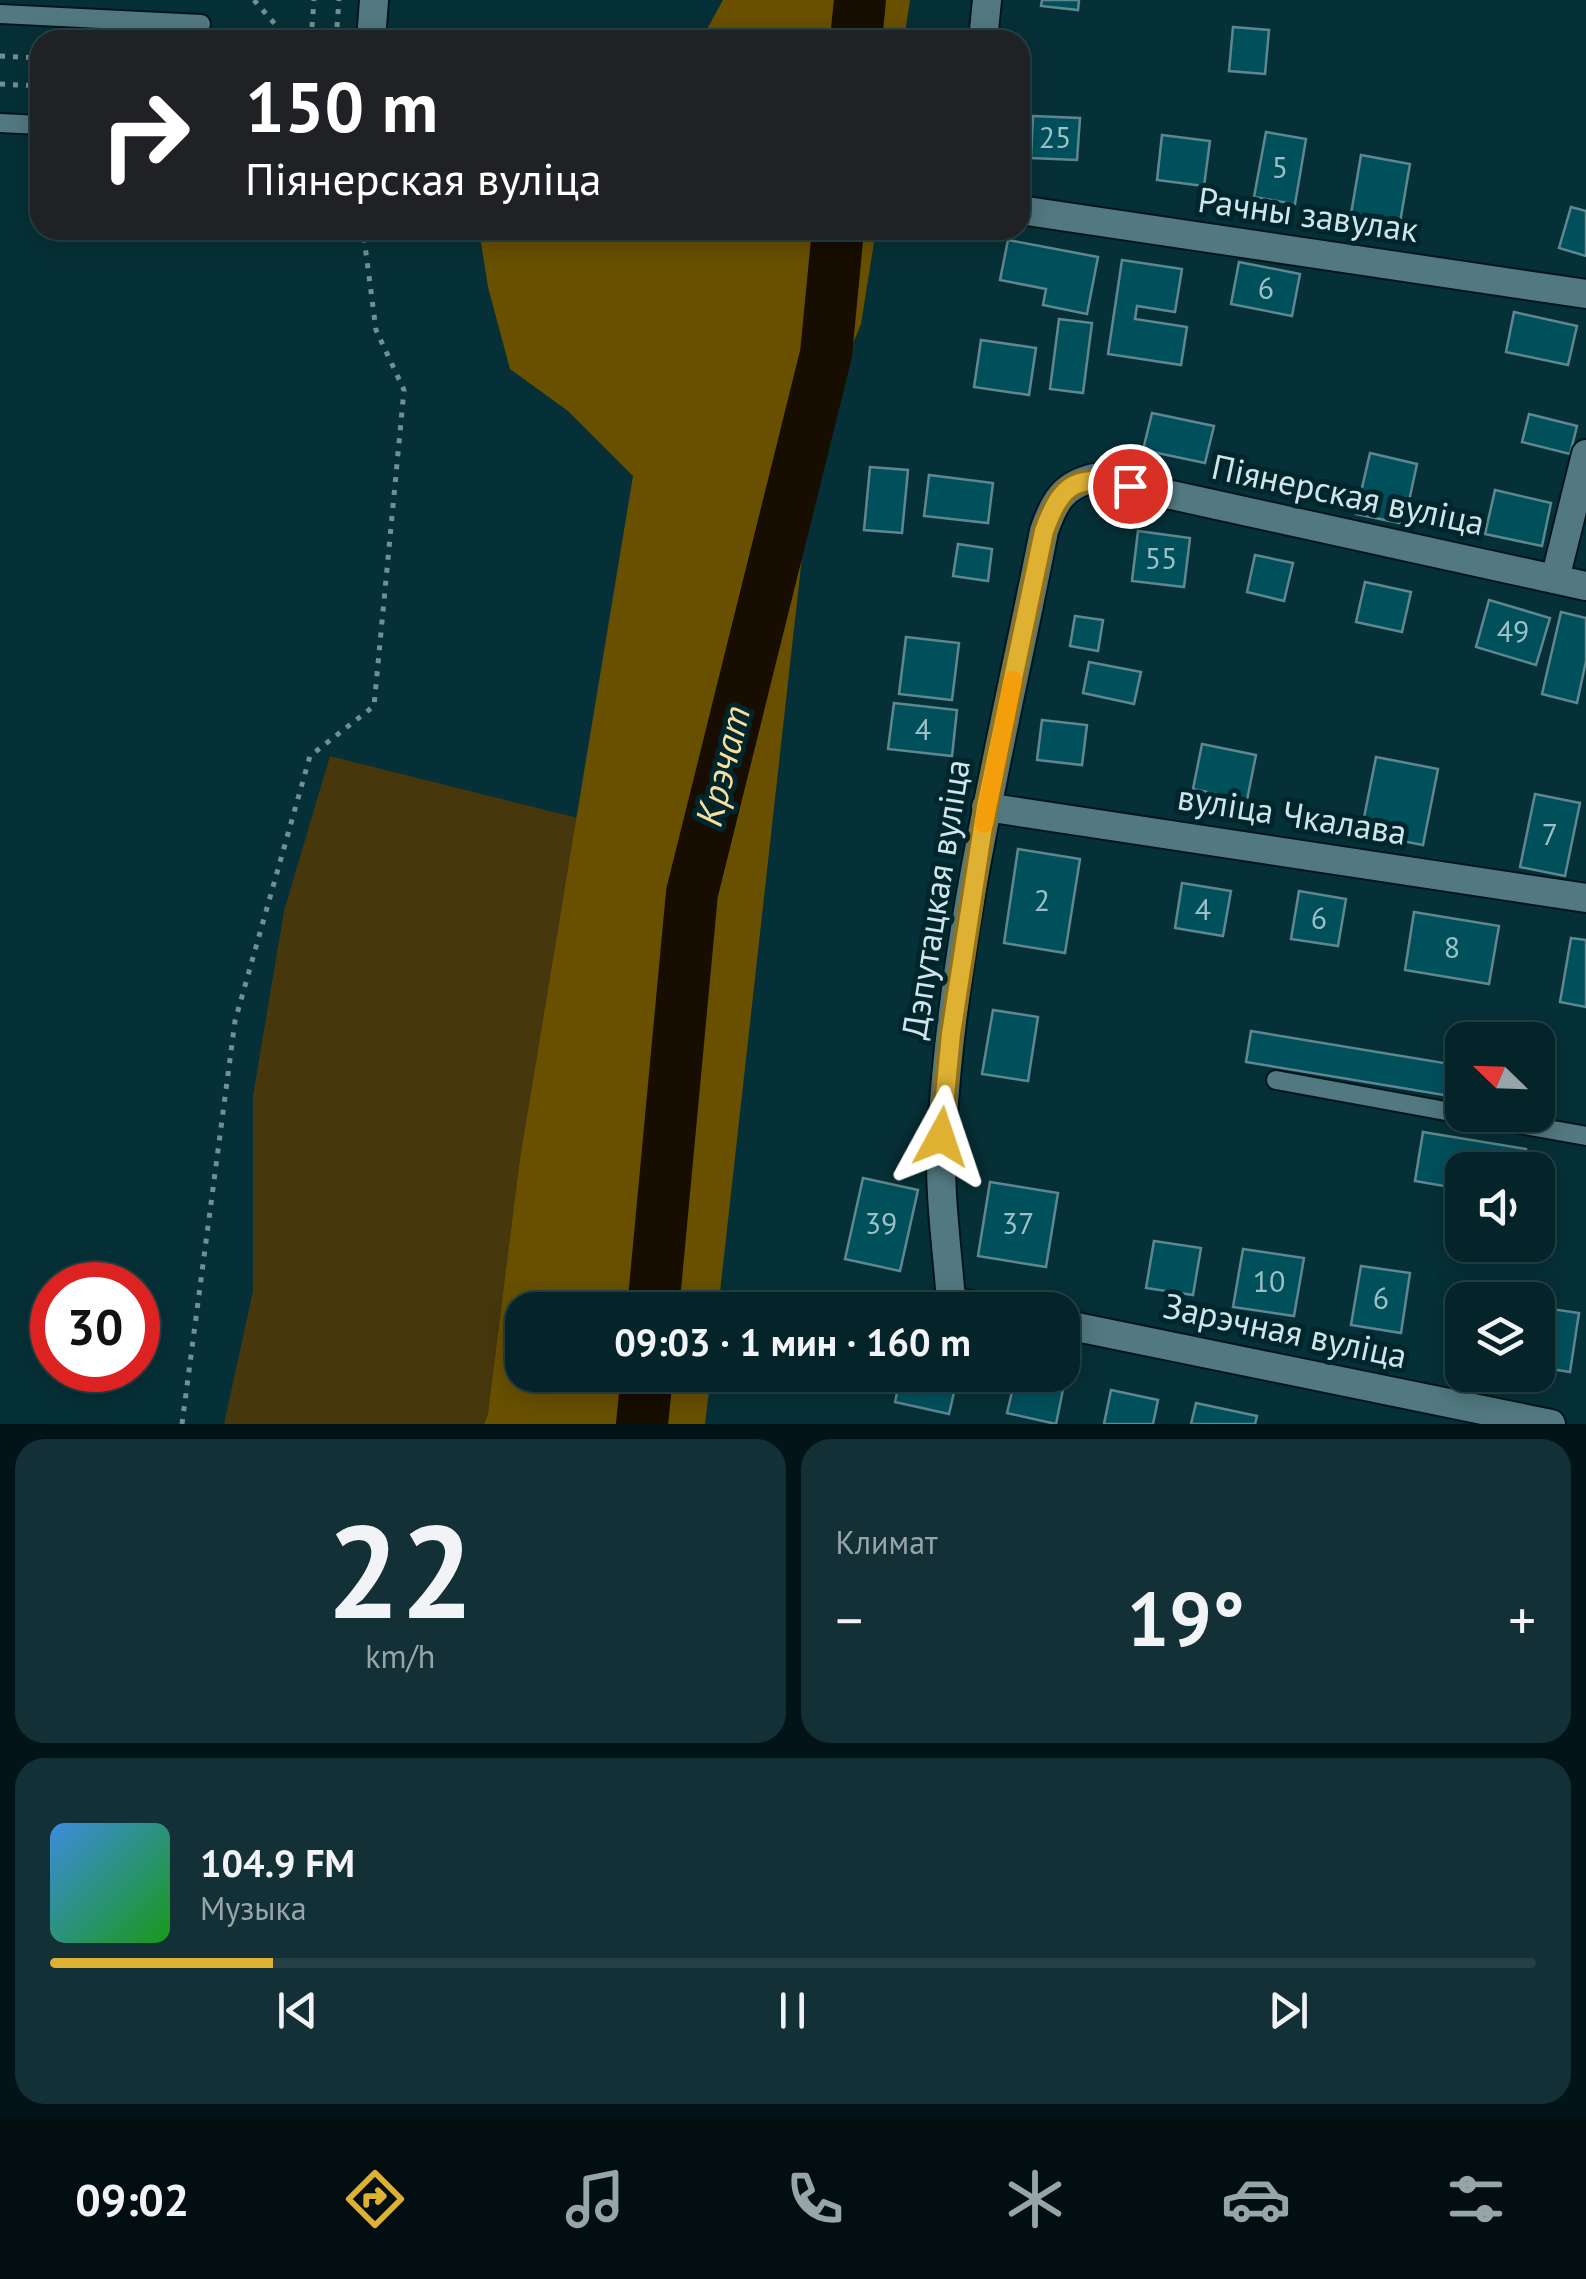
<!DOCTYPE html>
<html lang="ru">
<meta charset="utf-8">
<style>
:root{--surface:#042429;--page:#123035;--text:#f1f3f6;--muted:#97a4a8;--line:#254146;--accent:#deb133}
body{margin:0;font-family:"PT Sans",sans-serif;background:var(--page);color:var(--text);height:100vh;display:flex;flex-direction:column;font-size:38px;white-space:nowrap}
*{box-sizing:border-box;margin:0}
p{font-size:32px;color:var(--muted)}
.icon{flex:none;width:55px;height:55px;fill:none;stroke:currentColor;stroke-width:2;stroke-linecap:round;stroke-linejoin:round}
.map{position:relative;height:1424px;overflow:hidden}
.sheet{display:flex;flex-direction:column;gap:15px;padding:15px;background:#021417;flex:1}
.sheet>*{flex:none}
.guide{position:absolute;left:30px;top:30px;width:1000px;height:210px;border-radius:30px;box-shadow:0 5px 25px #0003,0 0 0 2px var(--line);background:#202124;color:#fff;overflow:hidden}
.needle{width:65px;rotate:293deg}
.tools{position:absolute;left:1445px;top:1022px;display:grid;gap:20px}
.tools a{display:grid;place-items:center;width:110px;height:110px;border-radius:20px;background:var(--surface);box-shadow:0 5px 25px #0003,0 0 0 2px var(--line);font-size:50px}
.speed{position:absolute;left:30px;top:1262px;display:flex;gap:20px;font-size:50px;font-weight:700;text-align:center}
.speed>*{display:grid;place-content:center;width:130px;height:130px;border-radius:50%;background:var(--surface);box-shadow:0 5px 25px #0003,0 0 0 2px var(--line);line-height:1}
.speed .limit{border:15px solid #d22;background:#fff;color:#111}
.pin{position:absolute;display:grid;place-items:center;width:85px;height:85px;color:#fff;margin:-42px;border:5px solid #fff;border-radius:50%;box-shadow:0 2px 10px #0007}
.me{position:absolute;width:110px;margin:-55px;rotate:5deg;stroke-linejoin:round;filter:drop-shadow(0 0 8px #0008)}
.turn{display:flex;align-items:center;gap:35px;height:210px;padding:0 50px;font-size:45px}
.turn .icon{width:130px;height:130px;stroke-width:2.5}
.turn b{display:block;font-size:70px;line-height:85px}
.big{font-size:75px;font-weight:700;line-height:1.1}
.sheet .card{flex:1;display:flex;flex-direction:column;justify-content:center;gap:15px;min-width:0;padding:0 35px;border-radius:30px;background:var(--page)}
.sheet .dial{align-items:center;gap:0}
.dial b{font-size:130px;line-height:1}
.song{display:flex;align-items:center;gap:30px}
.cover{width:120px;height:120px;border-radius:15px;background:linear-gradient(135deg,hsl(210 70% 55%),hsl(120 70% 35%))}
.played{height:10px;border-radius:5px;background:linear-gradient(90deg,var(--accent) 15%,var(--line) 15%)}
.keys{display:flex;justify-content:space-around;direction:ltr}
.heat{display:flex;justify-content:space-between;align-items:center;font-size:55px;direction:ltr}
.sheet .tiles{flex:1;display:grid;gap:15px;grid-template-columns:1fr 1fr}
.card:last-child{grid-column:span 2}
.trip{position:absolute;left:505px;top:1292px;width:575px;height:100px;border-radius:30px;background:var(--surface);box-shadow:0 5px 25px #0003,0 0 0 2px var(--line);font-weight:700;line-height:100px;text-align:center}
.tabs{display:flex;height:160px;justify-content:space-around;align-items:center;background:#020e10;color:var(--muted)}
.tabs .icon{width:70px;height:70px}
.tabs .on{color:var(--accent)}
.tabs b{font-size:45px;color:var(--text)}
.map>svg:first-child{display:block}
</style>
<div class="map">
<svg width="1586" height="1424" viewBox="0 0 1586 1424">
<rect width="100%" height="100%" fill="#063037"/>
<!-- green -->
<path fill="#46370d" d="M330,756L578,818L559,923L488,1414L484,1424H224L253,1291V1096L284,911Z"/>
<!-- forest -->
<g fill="#685000">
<path d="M723,0H910L904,40H701Z"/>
<path d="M479,230H876L861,324L816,431L718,1310H522V1375H711L705,1424H484L488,1414L520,1159L633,476L568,411L510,369L488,287Z"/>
</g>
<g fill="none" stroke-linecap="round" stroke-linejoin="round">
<!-- river -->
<g stroke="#170d00" stroke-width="52">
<path d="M856,40L860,0"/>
<path d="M653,1310L692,893L826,354L838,230"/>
<path d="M642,1424L647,1375"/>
</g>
</g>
<!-- building -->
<g fill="#00505c" stroke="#60878f" stroke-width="2.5">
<path d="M1042,0H1079L1078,10L1041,6Z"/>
<path d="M1233,27L1269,30L1265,74L1229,71Z"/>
<path d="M1033,116L1080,118L1077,160L1031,158Z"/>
<path d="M1266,132L1306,139L1295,204L1254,197Z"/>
<path d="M1162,135L1210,141L1204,186L1157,180Z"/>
<path d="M1361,155L1410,164L1399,228L1350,220Z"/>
<path d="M1571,207L1586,211V256L1559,248Z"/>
<path d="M1008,240L1098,257L1087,314L1043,305L1046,289L1000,280Z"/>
<path d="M1122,260L1182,269L1175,312L1137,306L1135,319L1187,327L1181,365L1108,354Z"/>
<path d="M1239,262L1300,274L1292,316L1231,304Z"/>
<path d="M1514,312L1577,326L1568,365L1506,352Z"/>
<path d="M1059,319L1092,323L1083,393L1050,389Z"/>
<path d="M981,340L1036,348L1029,395L974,387Z"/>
<path d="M1152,413L1214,426L1205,463L1143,450Z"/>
<path d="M1529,414L1577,426L1570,454L1522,442Z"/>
<path d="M1370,453L1417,464L1404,524L1356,514Z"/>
<path d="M870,467L908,470L902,533L864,530Z"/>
<path d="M929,475L993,483L988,523L924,516Z"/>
<path d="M1495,490L1551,503L1542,546L1485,534Z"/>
<path d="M1138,531L1190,538L1184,587L1132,581Z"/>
<path d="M958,544L992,549L988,581L953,576Z"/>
<path d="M1255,555L1293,563L1284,601L1247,592Z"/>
<path d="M1365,582L1411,592L1402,632L1356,622Z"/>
<path d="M1489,600L1550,618L1536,665L1476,647Z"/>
<path d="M1561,612L1586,618V661L1577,703L1542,694Z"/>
<path d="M1075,616L1103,620L1098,651L1070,646Z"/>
<path d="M906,637L959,643L952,700L899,694Z"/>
<path d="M1089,662L1141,672L1134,704L1083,693Z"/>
<path d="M894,703L957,710L952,756L888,749Z"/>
<path d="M1042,720L1087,725L1082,765L1037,760Z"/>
<path d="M1202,744L1256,755L1247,800L1193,789Z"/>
<path d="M1376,757L1438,769L1423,845L1361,833Z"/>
<path d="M1535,794L1580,803L1565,876L1520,867Z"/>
<path d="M1018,849L1080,859L1065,953L1004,943Z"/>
<path d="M1182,883L1231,891L1223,936L1175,928Z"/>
<path d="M1299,891L1346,899L1338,946L1291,939Z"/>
<path d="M1414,912L1499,926L1489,984L1405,970Z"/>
<path d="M1571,938L1586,940V1007L1560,1002Z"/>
<path d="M993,1010L1038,1017L1028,1081L982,1074Z"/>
<path d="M1251,1031L1462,1066V1098L1246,1062Z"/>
<path d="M1423,1132L1526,1149L1523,1170H1462V1189L1415,1181Z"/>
<path d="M863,1178L918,1190L900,1271L845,1259Z"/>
<path d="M990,1182L1058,1193L1046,1267L978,1256Z"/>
<path d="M1154,1241L1201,1248L1193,1295L1146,1288Z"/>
<path d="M1243,1249L1304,1258L1294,1316L1233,1307Z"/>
<path d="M1361,1266L1410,1273L1401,1333L1351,1325Z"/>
<path d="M1538,1307L1579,1313L1570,1372L1538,1367Z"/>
<path d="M1062,1369L1067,1370L1056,1424L1007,1413L1016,1375H1062Z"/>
<path d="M901,1375H958L949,1414L895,1402Z"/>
<path d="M1111,1390L1158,1400L1153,1424H1104Z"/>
<path d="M1196,1403L1257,1416L1255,1424H1191Z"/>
</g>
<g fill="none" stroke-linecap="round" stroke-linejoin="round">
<defs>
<g id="service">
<path d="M0,14L201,24"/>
<path d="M0,123L40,125"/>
<path d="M1276,1080L1462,1114"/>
<path d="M1470,1115L1586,1136"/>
</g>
<g id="minor">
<path d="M371,40L374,0"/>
<path d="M983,40L987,0"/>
<path d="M1020,210L1586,294"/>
<path d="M1555,579L1586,454"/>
<path d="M986,807L1586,898"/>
<path d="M993,1310L951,1301C947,1246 938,1188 942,1133C953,930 1005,730 1044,531C1054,502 1063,485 1094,478L1586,586"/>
<path d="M1062,1324L1551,1424"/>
</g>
</defs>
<!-- service casing -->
<use href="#service" stroke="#00161c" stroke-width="22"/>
<!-- minor casing -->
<use href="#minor" stroke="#00161c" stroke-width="32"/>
<!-- path -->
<g stroke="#719095" stroke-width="5" stroke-dasharray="5 8" stroke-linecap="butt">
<path d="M254,0L289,40"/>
<path d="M311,40L314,0"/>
<path d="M336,40L339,0"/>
<path d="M0,56L40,58"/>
<path d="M0,84L40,86"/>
<path d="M182,1424L235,1021L310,756L374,706L404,390L376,330L363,230"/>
</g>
<!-- service -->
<use href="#service" stroke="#527981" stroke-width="18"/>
<!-- minor -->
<use href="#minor" stroke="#527981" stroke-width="28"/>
</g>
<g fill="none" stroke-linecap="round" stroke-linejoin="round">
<defs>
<path id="route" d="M941,1137L951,1034L986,807L1044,531C1063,479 1078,475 1130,486"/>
</defs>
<!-- route casing -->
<use href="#route" stroke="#907321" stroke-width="25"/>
<!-- route -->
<use href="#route" stroke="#deb133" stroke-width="18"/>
<!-- slow -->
<path stroke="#f59e0b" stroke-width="18" d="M984,824L1013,680"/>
</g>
<g text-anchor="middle" stroke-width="10" stroke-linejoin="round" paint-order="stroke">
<!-- number labels -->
<g font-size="30" fill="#9cc0c6">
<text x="1055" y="148">25</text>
<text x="1280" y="178">5</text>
<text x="1266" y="299">6</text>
<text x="1161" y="569">55</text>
<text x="1513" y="642">49</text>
<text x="923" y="740">4</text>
<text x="1550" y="845">7</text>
<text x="1042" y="911">2</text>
<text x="1203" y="920">4</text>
<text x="1319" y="929">6</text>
<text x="1452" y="958">8</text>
<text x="881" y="1234">39</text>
<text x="1018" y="1234">37</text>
<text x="1269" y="1292">10</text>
<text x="1381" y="1309">6</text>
</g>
<!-- street labels -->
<g font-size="35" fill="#d0e5e9" stroke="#00262d">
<text transform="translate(1308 215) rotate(8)" y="12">Рачны завулак</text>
<text transform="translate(1348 495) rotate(12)" y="12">Піянерская вуліца</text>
<text transform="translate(1292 815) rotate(9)" y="12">вуліца Чкалава</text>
<text transform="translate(936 899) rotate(-81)" y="12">Дэпутацкая вуліца</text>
<text transform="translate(1285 1331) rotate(12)" y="12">Зарэчная вуліца</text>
</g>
<!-- water labels -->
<g font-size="38" font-style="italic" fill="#f8de9d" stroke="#00262d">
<text transform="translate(723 766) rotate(-76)" y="13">Крэчат</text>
</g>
</g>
</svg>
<div class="tools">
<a><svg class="needle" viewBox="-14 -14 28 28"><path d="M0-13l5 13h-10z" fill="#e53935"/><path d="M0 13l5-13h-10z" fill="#97a4a8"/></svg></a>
<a><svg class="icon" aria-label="sound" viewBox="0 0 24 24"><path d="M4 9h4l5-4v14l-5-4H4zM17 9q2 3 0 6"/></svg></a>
<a><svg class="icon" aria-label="layers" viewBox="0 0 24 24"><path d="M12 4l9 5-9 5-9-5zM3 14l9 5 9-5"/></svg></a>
</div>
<div class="speed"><div class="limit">30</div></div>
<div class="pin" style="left:1130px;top:486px;background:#d93025"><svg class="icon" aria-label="arrive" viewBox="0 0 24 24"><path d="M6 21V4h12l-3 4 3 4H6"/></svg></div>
<svg class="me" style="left:941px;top:1137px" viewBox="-20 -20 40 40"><path d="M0-17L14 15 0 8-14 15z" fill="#deb133" stroke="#fff" stroke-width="4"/></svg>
<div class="trip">09:03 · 1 мин · 160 m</div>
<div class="guide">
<div class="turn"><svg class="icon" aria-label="right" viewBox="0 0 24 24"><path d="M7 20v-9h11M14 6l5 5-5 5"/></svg><div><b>150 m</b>Піянерская вуліца</div></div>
</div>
</div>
<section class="sheet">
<div class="tiles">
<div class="card dial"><b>22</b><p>km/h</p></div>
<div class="card"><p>Климат</p>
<div class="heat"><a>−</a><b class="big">19°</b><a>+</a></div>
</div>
<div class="card">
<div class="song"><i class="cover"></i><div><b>104.9 FM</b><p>Музыка</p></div></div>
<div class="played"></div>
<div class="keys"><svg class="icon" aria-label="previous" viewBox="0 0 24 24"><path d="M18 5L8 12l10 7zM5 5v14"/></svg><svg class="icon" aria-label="pause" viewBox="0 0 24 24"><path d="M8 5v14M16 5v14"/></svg><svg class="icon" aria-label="next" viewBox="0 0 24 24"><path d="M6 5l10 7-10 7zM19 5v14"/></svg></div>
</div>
</div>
</section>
<nav class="tabs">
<b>09:02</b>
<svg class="icon on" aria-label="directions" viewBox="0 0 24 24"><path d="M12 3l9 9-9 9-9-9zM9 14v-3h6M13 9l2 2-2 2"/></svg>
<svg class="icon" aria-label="music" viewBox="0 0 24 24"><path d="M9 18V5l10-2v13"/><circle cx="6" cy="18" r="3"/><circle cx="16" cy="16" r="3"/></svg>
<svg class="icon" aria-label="phone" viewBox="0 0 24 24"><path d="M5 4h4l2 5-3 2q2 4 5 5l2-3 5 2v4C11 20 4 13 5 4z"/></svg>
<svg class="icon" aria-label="climate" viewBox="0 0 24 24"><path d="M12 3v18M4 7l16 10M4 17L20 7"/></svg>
<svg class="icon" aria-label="car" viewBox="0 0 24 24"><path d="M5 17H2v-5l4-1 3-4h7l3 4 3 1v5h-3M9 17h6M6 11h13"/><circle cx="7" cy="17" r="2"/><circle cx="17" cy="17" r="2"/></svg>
<svg class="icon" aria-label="filters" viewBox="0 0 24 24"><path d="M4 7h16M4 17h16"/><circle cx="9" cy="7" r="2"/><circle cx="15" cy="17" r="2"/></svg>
</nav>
